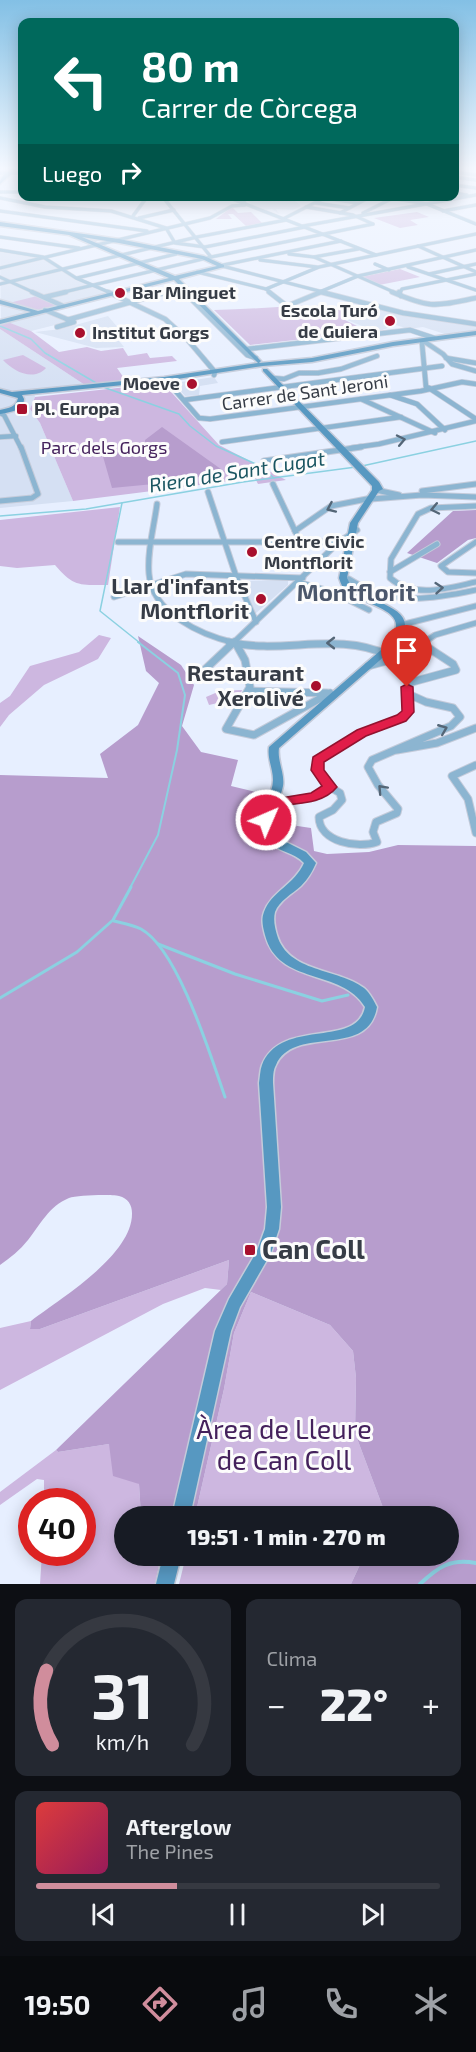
<!DOCTYPE html>
<html lang="es">
<meta charset="utf-8">
<style>
:root{--surface:#171b24;--page:#242831;--text:#f1f3f6;--muted:#9ea1a6;--line:#363941;--accent:#d08d9c}
body{margin:0;font-family:"Exo 2",sans-serif;background:var(--page);color:var(--text);height:100vh;display:flex;flex-direction:column;font-size:22px;white-space:nowrap}
*{box-sizing:border-box;margin:0}
p{font-size:20px;color:var(--muted)}
.icon{flex:none;width:33px;height:33px;fill:none;stroke:currentColor;stroke-width:2;stroke-linecap:round;stroke-linejoin:round}
.map{position:relative;height:1584px;overflow:hidden}
.panel{display:flex;flex-direction:column;gap:15px;padding:15px;background:#0d0f14;flex:1}
.panel>*{flex:none}
.top-card{position:absolute;left:18px;top:18px;width:441px;height:183px;border-radius:12px;box-shadow:0 3px 15px #0003;background:#00695c;color:#fff;overflow:hidden}
.speed{position:absolute;left:18px;top:1488px;display:flex;gap:12px;font-size:30px;font-weight:700;text-align:center}
.speed>*{display:grid;place-content:center;width:78px;height:78px;border-radius:50%;background:var(--surface);box-shadow:0 3px 15px #0003;line-height:1}
.speed .limit{border:9px solid #d22;background:#fff;color:#111}
.pin{position:absolute;display:grid;place-items:center;width:51px;height:51px;color:#fff;margin:-62px -26px;border-radius:50% 50% 50% 0;rotate:-45deg;box-shadow:0 0 6px #0007}
.pin .icon{rotate:45deg}
.me{position:absolute;width:66px;margin:-33px;rotate:45deg;stroke-linejoin:round;filter:drop-shadow(0 0 4px #0008)}
.turn{display:flex;align-items:center;gap:21px;height:126px;padding:0 24px;font-size:27px}
.turn .icon{width:78px;height:78px;stroke-width:2.5}
.turn b{display:block;font-size:42px;line-height:51px}
.then{display:flex;align-items:center;height:57px;padding:0 24px;background:#0003;gap:12px;font-size:22px}
.big{font-size:45px;font-weight:800;line-height:1.1}
.panel .tile{flex:1;display:flex;flex-direction:column;justify-content:center;gap:9px;min-width:0;padding:0 21px;border-radius:12px;background:var(--page)}
.panel .dial{align-items:center;gap:0}
.dial svg{height:156px;overflow:visible;fill:none;stroke:var(--line);stroke-width:7;stroke-linecap:round;text-anchor:middle}
.dial text{fill:var(--text);stroke:none}
.song{display:flex;align-items:center;gap:18px}
.cover{width:72px;height:72px;border-radius:9px;background:linear-gradient(135deg,hsl(0 70% 55%),hsl(330 70% 35%))}
.played{height:6px;border-radius:3px;background:linear-gradient(90deg,var(--accent) 35%,var(--line) 35%)}
.keys{display:flex;justify-content:space-around;direction:ltr}
.heat{display:flex;justify-content:space-between;align-items:center;font-size:33px;direction:ltr}
.panel .tiles{flex:1;display:grid;gap:15px;grid-template-columns:1fr 1fr}
.tile:last-child{grid-column:span 2}
.trip{position:absolute;left:114px;top:1506px;width:345px;height:60px;border-radius:30px;background:var(--surface);box-shadow:0 3px 15px #0003;font-weight:800;line-height:60px;text-align:center}
.tabs{display:flex;height:96px;justify-content:space-around;align-items:center;background:#090b0e;color:var(--muted)}
.tabs .icon{width:42px;height:42px}
.tabs .active{color:var(--accent)}
.tabs b{font-size:27px;color:var(--text)}
.map>svg:first-child{display:block}
</style>
<div class="map">
<svg width="476" height="1584" viewBox="0 0 476 1584">
<rect width="100%" height="100%" fill="#e7efff"/>
<!-- built -->
<g fill="#d5e0f3">
<path d="M290,197L301,206L293,210L276,209L279,214L272,209L266,210L252,205L247,200Z"/>
<path d="M0,252L44,259L76,279L109,293L46,311L67,322L31,331L1,320Z"/>
<path d="M370,306L399,315L476,326V331L448,335L423,327L408,329L396,325L377,332L347,320L367,317L346,309Z"/>
<path d="M108,316L125,336L116,337L124,347L96,348L35,332L61,329Z"/>
<path d="M0,329L85,385L34,393L35,397L30,409L40,423L73,501L0,508Z"/>
<path d="M214,377L218,383L200,386L199,395L185,396L174,383Z"/>
<path d="M288,580V585L255,614L242,581Z"/>
</g>
<!-- green -->
<g fill="#cdb7e0">
<path d="M232,207L238,213L251,212L262,223L246,226L233,214H228L232,219H216Z"/>
<path d="M417,212L429,217L410,220L418,225L400,228L374,218Z"/>
<path d="M400,269L420,277L379,285L361,277Z"/>
<path d="M37,296L58,306L39,310L9,303Z"/>
<path d="M322,304L365,317L343,319L357,326L333,329L340,335L250,345L214,310C241,309 267,308 294,306C306,305 311,308 322,304Z"/>
<path d="M0,319L31,331L59,352L87,347L101,351L123,348L128,356L147,353L150,358L172,356L177,361L117,368L126,381L85,385L0,329Z"/>
<path d="M23,355L46,368C33,382 13,371 3,360Z"/>
<path d="M163,383L219,445L286,480L258,484L255,478L73,501L40,423L30,409L35,397Z"/>
<path d="M120,507L108,585C79,585 74,587 55,565L17,568L0,566V520Z"/>
<path d="M99,635L111,638L98,659L44,685L9,715L0,727V703L10,696L30,666L79,652Z"/>
<path d="M242,690L239,698L209,705L206,697L220,691Z"/>
<path d="M229,1260L227,1284L221,1290L205,1288L163,1304L0,1390V1328L31,1321L30,1329H40Z"/>
<path d="M251,1292L330,1325L353,1351L356,1378L355,1433L385,1513L383,1516H195L224,1389L234,1333Z"/>
<path d="M109,1444L139,1484L141,1516H124V1556H161L155,1584H40L42,1553L82,1552V1502L44,1501V1480L37,1479L0,1505V1492L56,1450L58,1452Z"/>
<path d="M186,1556H364L351,1584H179Z"/>
</g>
<!-- forest -->
<g fill="#b79dcd">
<path d="M162,427L225,472L164,483L112,488L102,453L140,449L145,445V440Z"/>
<path d="M476,510V538L468,540L437,563L407,553L453,511Z"/>
<path d="M138,636L181,665L194,685L182,726L201,752L238,760L231,786L269,795L257,820L311,828L314,851L327,854L369,852L398,845L476,846V1584H351L364,1556H448V1516H383L385,1513L355,1433L356,1378L353,1351L330,1325L251,1292L234,1333L224,1389L195,1516H141L139,1484L113,1476L109,1444L58,1452L56,1450L227,1284L229,1260L40,1329H30L31,1321C61,1298 133,1255 132,1213C132,1205 128,1198 119,1196C111,1194 77,1195 69,1198C49,1206 40,1225 28,1240C20,1250 10,1258 0,1265V775L108,778L100,754L138,725L159,683L146,671Z"/>
</g>
<g fill="none" stroke-linecap="round" stroke-linejoin="round">
<!-- stream-far3 -->
<g stroke="#8bd1e1" stroke-width="1.5">
<path d="M0,326L31,339L45,353L103,387L179,414L190,426L216,446L258,465L274,478"/>
<path d="M362,466L476,441"/>
<path d="M122,503L100,611L140,643"/>
<path d="M0,516L86,509L243,482L356,467"/>
</g>
<!-- stream-far2 -->
<path stroke="#8bd1e1" stroke-width="2" d="M130,888L158,835L177,750L185,695L178,673L138,642"/>
<!-- stream-far1 -->
<g stroke="#8bd1e1" stroke-width="3">
<path d="M114,921C122,923 133,925 141,929C178,949 211,1057 225,1097"/>
<path d="M158,944L235,974L322,1001L348,995"/>
<path d="M0,998L77,952L113,920L131,887"/>
</g>
<!-- stream -->
<path stroke="#8bd1e1" stroke-width="4" d="M420,1584C438,1567 451,1558 476,1563"/>
<defs>
<g id="street-far3">
<path d="M454,172L476,175"/>
<path d="M0,173H22"/>
<path d="M454,177L476,180"/>
<path d="M454,185L476,188"/>
<path d="M0,192H22"/>
<path d="M454,193L467,195"/>
<path d="M140,196L162,197"/>
<path d="M162,196L211,257"/>
<path d="M225,196L376,255"/>
<path d="M379,196L427,204L476,224"/>
<path d="M425,196L444,200"/>
<path d="M0,198L45,207L111,211L166,228L175,243L205,247L305,227"/>
<path d="M325,198L358,203"/>
<path d="M316,203L349,208"/>
<path d="M306,207L353,215L373,224"/>
<path d="M0,211L147,231"/>
<path d="M443,211L476,205"/>
<path d="M340,213L372,196"/>
<path d="M363,213L391,199"/>
<path d="M133,216L147,197"/>
<path d="M139,218L174,210"/>
<path d="M283,219L328,196"/>
<path d="M303,226L476,195"/>
<path d="M0,237L79,248"/>
<path d="M418,246L476,272"/>
<path d="M0,250L43,257L76,278L111,293"/>
<path d="M289,254L314,257L358,249"/>
<path d="M314,257L396,293"/>
<path d="M260,260L317,267"/>
<path d="M375,264L389,270"/>
<path d="M223,265L341,241"/>
<path d="M222,266L327,293"/>
<path d="M408,267L476,290"/>
<path d="M0,268L210,218L232,206L245,205L243,197"/>
<path d="M197,272L266,289L271,293"/>
<path d="M429,274L476,264"/>
<path d="M0,277L35,293"/>
<path d="M77,278L176,254"/>
<path d="M0,284L197,237L286,220"/>
<path d="M266,289L319,267L476,234"/>
<path d="M179,290L186,293"/>
<path d="M60,293L211,257L373,224"/>
<path d="M162,293L184,287"/>
<path d="M317,293L358,276L476,250"/>
<path d="M400,293L402,289L476,274"/>
</g>
<g id="street-far2">
<path d="M32,292L63,306"/>
<path d="M108,292L165,319L187,339L215,372L214,375"/>
<path d="M184,292L247,355L256,358"/>
<path d="M269,292L287,306L321,292"/>
<path d="M321,292L403,313L476,324"/>
<path d="M392,292C432,309 435,306 476,298"/>
<path d="M399,292L401,296"/>
<path d="M45,297L66,292"/>
<path d="M45,310L69,320"/>
<path d="M67,320L167,292"/>
<path d="M57,327L74,322"/>
<path d="M425,342L443,354L452,364L476,371"/>
<path d="M422,343L426,387L429,388"/>
<path d="M247,349L410,330L434,338"/>
<path d="M446,358L476,363"/>
<path d="M273,378L284,379L299,373H318L341,369L377,356"/>
<path d="M166,380L199,418L210,419L421,391L462,382L476,384"/>
<path d="M429,388L476,419"/>
<path d="M390,395L417,404L445,430"/>
<path d="M361,399L435,433"/>
<path d="M184,400L442,366"/>
<path d="M0,413L4,415L21,448"/>
<path d="M0,437L16,436"/>
<path d="M222,442L401,417"/>
<path d="M351,448L379,444L476,421"/>
</g>
<g id="street-far1">
<path d="M264,461L361,447"/>
<path d="M273,484L296,533"/>
<path d="M376,490L399,495"/>
<path d="M422,491L476,484"/>
<path d="M208,492L236,576L256,622"/>
<path d="M371,499L422,495L476,497"/>
<path d="M0,501L32,498L38,494L21,447"/>
<path d="M157,504C154,527 147,551 149,574C152,613 201,635 235,643"/>
<path d="M476,506L431,508L418,514L391,559L390,578C414,599 448,588 476,582"/>
<path d="M295,531L331,506L372,498"/>
<path d="M118,542H339"/>
<path d="M476,542L441,566L448,572L476,573"/>
<path d="M390,572L437,544"/>
<path d="M349,579C391,606 429,600 476,590"/>
<path d="M298,582L333,592L369,610"/>
<path d="M114,597L186,574L303,578"/>
<path d="M401,625L476,606"/>
<path d="M233,643L339,542L357,530"/>
<path d="M423,643L435,635L476,623"/>
</g>
<g id="street">
<path d="M229,642C282,655 337,631 388,655"/>
<path d="M235,642L245,660L250,687L226,729L254,735L330,693"/>
<path d="M368,666L401,657L425,642"/>
<path d="M197,677L234,642"/>
<path d="M249,691L327,693"/>
<path d="M397,750L437,743L476,728"/>
<path d="M476,765L452,776L468,799L476,833"/>
<path d="M330,787L340,793L342,800L333,810L319,817C319,842 358,849 377,842L373,832L376,822L397,813L398,809L378,785L368,767L372,760L451,726L460,717L453,708L426,702L406,693"/>
<path d="M273,803L315,797L330,787L317,770L318,760L362,733L402,718L408,712L407,687L412,682L456,670L453,664L421,643"/>
</g>
<g id="secondary">
<path d="M11,169H17L0,184C0,177 5,174 11,169Z"/>
<path d="M0,222L119,239L204,256L224,265V267L179,279L261,361L259,363L312,358L393,342L476,331V335L393,346L312,362L263,366L164,381L22,395L24,399C24,411 10,412 0,414V410C9,408 16,407 18,398L0,393V389L12,392L164,377L258,363L174,280L0,324V320L31,312L0,304V300L38,311L169,278L69,235L0,226ZM82,237L119,243L202,259L217,266L175,276Z"/>
<path d="M263,369H267L379,482L383,489L379,491L358,523L347,578C358,608 441,602 387,654L279,748C277,761 285,773 283,786C280,802 266,819 274,836L306,852L316,863C312,872 308,879 301,886C292,894 279,901 275,912C273,920 275,928 277,935C288,973 338,968 364,988C370,993 374,1001 377,1007C368,1060 294,1024 276,1065C273,1070 273,1077 273,1083L281,1207L279,1229L271,1253L240,1307L231,1331L190,1516H172L215,1331L229,1299L257,1251L265,1229L267,1207L259,1083C260,1077 260,1070 262,1065C281,1017 357,1049 365,1007C342,968 278,986 265,935C263,927 261,920 264,912C271,892 295,884 304,863C294,852 279,852 268,842C248,824 273,800 273,780C273,768 267,759 269,747L381,650C420,612 374,609 349,593C343,590 341,584 339,578L350,523L372,490V486L263,371Z"/>
<path d="M163,1556H181L174,1584H156Z"/>
</g>
</defs>
<!-- street-far3 casing -->
<use href="#street-far3" stroke="#c4cbda" stroke-width="4"/>
<!-- street-far2 casing -->
<use href="#street-far2" stroke="#c4cbda" stroke-width="6"/>
<!-- street-far1 casing -->
<use href="#street-far1" stroke="#c4cbda" stroke-width="7"/>
<!-- street casing -->
<use href="#street" stroke="#c4cbda" stroke-width="9"/>
<!-- secondary casing -->
<use href="#secondary" stroke="#c4cbda" stroke-width="3"/>
<!-- street-far3 -->
<use href="#street-far3" stroke="#8cb5d1" stroke-width="3"/>
<!-- street-far2 -->
<use href="#street-far2" stroke="#8cb5d1" stroke-width="4.5"/>
<!-- street-far1 -->
<use href="#street-far1" stroke="#8cb5d1" stroke-width="5"/>
<!-- street -->
<use href="#street" stroke="#8cb5d1" stroke-width="7"/>
<!-- secondary -->
<use href="#secondary" fill="#5798c1" fill-rule="evenodd"/>
</g>
<!-- one-way arrows -->
<defs><path id="oneway-chevron" d="M-2-3.5L2.5 0L-2 3.5" fill="none" stroke-width="1.6" stroke-linecap="round" stroke-linejoin="round" transform="scale(1.5)"/></defs>
<g stroke="#546677">
<use href="#oneway-chevron" transform="translate(401 440) rotate(-12)"/>
<use href="#oneway-chevron" transform="translate(331 508) rotate(156)"/>
<use href="#oneway-chevron" transform="translate(435 509) rotate(168)"/>
<use href="#oneway-chevron" transform="translate(439 588) rotate(-5)"/>
<use href="#oneway-chevron" transform="translate(331 643) rotate(180)"/>
<use href="#oneway-chevron" transform="translate(443 729) rotate(-22)"/>
<use href="#oneway-chevron" transform="translate(382 789) rotate(-133)"/>
</g>
<!-- sky -->
<linearGradient id="sky" x2="0" y2="1"><stop stop-color="#83c0e5"/><stop offset="0.43" stop-color="#f4f8ff"/><stop offset="1" stop-color="#f4f8ff" stop-opacity="0"/></linearGradient>
<rect width="476" height="391" fill="url(#sky)"/>
<!-- route -->
<path fill="#e11d48" stroke="#92132f" stroke-width="1.5" d="M407,684L413,687L414,712L406,721L366,736L324,762V770L337,787C323,804 299,803 279,806L271,823H261L259,820L269,800L311,793L322,786L311,770L313,757L357,730L397,715L402,711L401,687Z"/>
<!-- markers -->
<g fill="#a8102d" stroke="#fcfcfc" stroke-width="2">
<circle cx="120" cy="293" r="6"/>
<circle cx="390" cy="321" r="6"/>
<circle cx="80" cy="333" r="6"/>
<circle cx="192" cy="384" r="6"/>
<rect x="16" y="403" width="12" height="12" rx="3"/>
<circle cx="252" cy="552" r="6"/>
<circle cx="261" cy="599" r="6"/>
<circle cx="316" cy="686" r="6"/>
<rect x="244" y="1244" width="12" height="12" rx="3"/>
</g>
<g text-anchor="middle" stroke-width="6" stroke-linejoin="round" paint-order="stroke">
<!-- far-poi labels -->
<g font-size="18" font-weight="bold" fill="#363c46" stroke="#fcfcfc" text-anchor="start">
<text x="132" y="299">Bar Minguet</text>
<text x="378" y="317" text-anchor="end">Escola Turó<tspan x="378" dy="21">de Guiera</tspan></text>
<text x="92" y="339">Institut Gorgs</text>
<text x="180" y="390" text-anchor="end">Moeve</text>
<text x="34" y="415">Pl. Europa</text>
<text x="264" y="548">Centre Civic<tspan x="264" dy="21">Montflorit</tspan></text>
</g>
<!-- far-street labels -->
<g font-size="18" fill="#363c46" stroke="#fcfcfc">
<text transform="translate(305 393) rotate(-8)" y="6">Carrer de Sant Jeroni</text>
</g>
<!-- far-park labels -->
<g font-size="18" fill="#44215c" stroke="#fcfcfc">
<text x="104" y="454">Parc dels Gorgs</text>
</g>
<!-- far-water labels -->
<g font-size="20" font-style="italic" fill="#195561" stroke="#fcfcfc">
<text transform="translate(237 472) rotate(-9)" y="7">Riera de Sant Cugat</text>
</g>
<!-- poi labels -->
<g font-size="22" font-weight="bold" fill="#363c46" stroke="#fcfcfc" text-anchor="end">
<text x="249" y="594">Llar d'infants<tspan x="249" dy="25">Montflorit</tspan></text>
<text x="304" y="681">Restaurant<tspan x="304" dy="25">Xerolivé</tspan></text>
</g>
<!-- neighbourhood labels -->
<g font-size="24" font-weight="bold" fill="#4b576c" stroke="#fcfcfc">
<text x="356" y="601">Montflorit</text>
</g>
<!-- near-poi labels -->
<g font-size="27" font-weight="bold" fill="#363c46" stroke="#fcfcfc" text-anchor="start">
<text x="262" y="1259">Can Coll</text>
</g>
<!-- near-park labels -->
<g font-size="27" fill="#44215c" stroke="#fcfcfc">
<text x="284" y="1439">Àrea de Lleure<tspan x="284" dy="31">de Can Coll</tspan></text>
</g>
</g>
</svg>
<div class="speed"><div class="limit">40</div></div>
<div class="pin" style="left:407px;top:687px;background:#d93025"><svg class="icon" aria-label="arrive" viewBox="0 0 24 24"><path d="M6 21V4h12l-3 4 3 4H6"/></svg></div>
<svg class="me" style="left:266px;top:820px" viewBox="-20 -20 40 40"><circle r="17" fill="#e11d48" stroke="#fff" stroke-width="3"/><path d="M0-11L8 9 0 5-8 9z" fill="#fff"/></svg>
<div class="trip">19:51 · 1 min · 270 m</div>
<div class="top-card">
<div class="turn"><svg class="icon" aria-label="left" viewBox="0 0 24 24"><path d="M17 20v-9H6M10 6l-5 5 5 5"/></svg><div><b>80 m</b>Carrer de Còrcega</div></div>
<div class="then">Luego<svg class="icon" aria-label="right" viewBox="0 0 24 24"><path d="M7 20v-9h11M14 6l5 5-5 5"/></svg></div>
</div>
</div>
<section class="panel">
<div class="tiles">
<div class="tile dial"><svg viewBox="0 0 100 80">
<path d="M14 69A42 42 0 1 1 86 69"/>
<path d="M14 69A42 42 0 0 1 11 31" stroke="#d08d9c"/>
<text x="50" y="56" font-size="32" font-weight="700">31</text>
<text x="50" y="72" font-size="11">km/h</text>
</svg></div>
<div class="tile"><p>Clima</p>
<div class="heat"><a>−</a><b class="big">22°</b><a>+</a></div>
</div>
<div class="tile">
<div class="song"><i class="cover"></i><div><b>Afterglow</b><p>The Pines</p></div></div>
<div class="played"></div>
<div class="keys"><svg class="icon" aria-label="previous" viewBox="0 0 24 24"><path d="M18 5L8 12l10 7zM5 5v14"/></svg><svg class="icon" aria-label="pause" viewBox="0 0 24 24"><path d="M8 5v14M16 5v14"/></svg><svg class="icon" aria-label="next" viewBox="0 0 24 24"><path d="M6 5l10 7-10 7zM19 5v14"/></svg></div>
</div>
</div>
</section>
<nav class="tabs">
<b>19:50</b>
<svg class="icon active" aria-label="directions" viewBox="0 0 24 24"><path d="M12 3l9 9-9 9-9-9zM9 14v-3h6M13 9l2 2-2 2"/></svg>
<svg class="icon" aria-label="music" viewBox="0 0 24 24"><path d="M9 18V5l10-2v13"/><circle cx="6" cy="18" r="3"/><circle cx="16" cy="16" r="3"/></svg>
<svg class="icon" aria-label="phone" viewBox="0 0 24 24"><path d="M5 4h4l2 5-3 2q2 4 5 5l2-3 5 2v4C11 20 4 13 5 4z"/></svg>
<svg class="icon" aria-label="climate" viewBox="0 0 24 24"><path d="M12 3v18M4 7l16 10M4 17L20 7"/></svg>
</nav>
